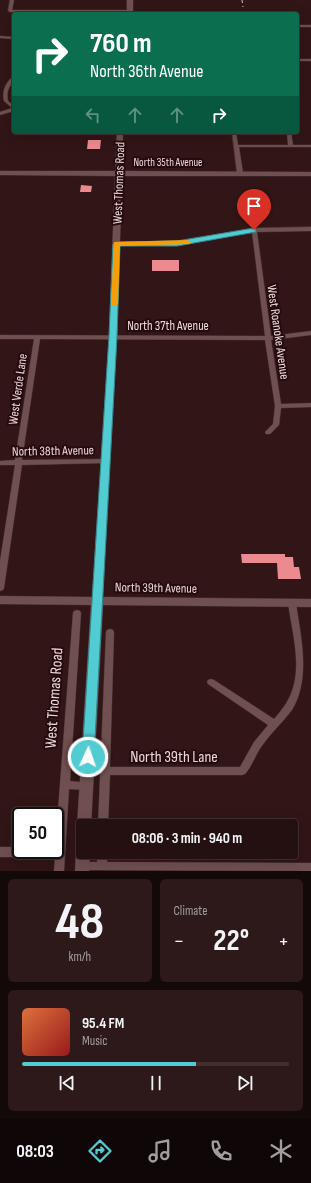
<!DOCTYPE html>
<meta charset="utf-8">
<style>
:root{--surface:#251011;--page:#2d191a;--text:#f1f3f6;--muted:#a39d9f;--line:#423031;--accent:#51ccd2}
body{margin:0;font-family:"Sofia Sans Condensed",sans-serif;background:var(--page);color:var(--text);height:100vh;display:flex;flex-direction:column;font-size:15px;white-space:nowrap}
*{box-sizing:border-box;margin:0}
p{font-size:13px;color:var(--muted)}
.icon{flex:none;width:22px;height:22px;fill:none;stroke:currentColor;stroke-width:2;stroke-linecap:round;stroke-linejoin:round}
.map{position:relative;height:871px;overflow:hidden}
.panel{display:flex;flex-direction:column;gap:8px;padding:8px;background:#140909;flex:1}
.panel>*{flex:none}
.banner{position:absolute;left:12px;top:12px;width:287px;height:122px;border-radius:4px;box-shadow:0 4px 16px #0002,0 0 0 1px var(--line);background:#0b6e4f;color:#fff;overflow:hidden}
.speed{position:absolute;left:12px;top:807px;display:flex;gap:8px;font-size:20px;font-weight:700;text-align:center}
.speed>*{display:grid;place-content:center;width:52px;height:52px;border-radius:50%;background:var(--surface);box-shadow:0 4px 16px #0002,0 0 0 1px var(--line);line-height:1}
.speed .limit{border:2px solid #111;border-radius:6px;background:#fff;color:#111}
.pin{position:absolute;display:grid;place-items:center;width:34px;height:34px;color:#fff;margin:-41px -17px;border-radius:50% 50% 50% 0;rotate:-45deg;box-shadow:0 0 4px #0007}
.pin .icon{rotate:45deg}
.me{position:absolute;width:44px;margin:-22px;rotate:3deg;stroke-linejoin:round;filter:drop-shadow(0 0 3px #0008)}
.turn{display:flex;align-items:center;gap:14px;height:84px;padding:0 12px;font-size:18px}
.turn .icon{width:52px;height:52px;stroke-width:2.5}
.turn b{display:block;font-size:28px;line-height:34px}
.lanes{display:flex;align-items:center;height:38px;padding:0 12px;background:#0003;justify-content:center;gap:20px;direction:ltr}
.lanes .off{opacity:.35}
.big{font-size:30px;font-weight:700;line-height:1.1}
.panel .tile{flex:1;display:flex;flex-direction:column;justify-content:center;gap:6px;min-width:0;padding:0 14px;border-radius:6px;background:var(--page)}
.panel .dial{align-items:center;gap:0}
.dial b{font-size:52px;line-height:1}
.song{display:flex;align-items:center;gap:12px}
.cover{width:48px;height:48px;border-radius:6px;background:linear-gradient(135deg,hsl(20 70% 55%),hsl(0 70% 35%))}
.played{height:4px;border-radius:2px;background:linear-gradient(90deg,var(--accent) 65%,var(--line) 65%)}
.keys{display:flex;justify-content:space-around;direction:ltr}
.heat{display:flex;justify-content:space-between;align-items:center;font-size:22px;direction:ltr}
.panel .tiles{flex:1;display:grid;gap:8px;grid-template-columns:1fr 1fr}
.tile:last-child{grid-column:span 2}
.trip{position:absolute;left:76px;top:819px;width:222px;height:40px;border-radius:4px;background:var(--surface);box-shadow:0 4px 16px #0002,0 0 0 1px var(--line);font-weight:700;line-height:40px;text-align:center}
.tabs{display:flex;height:64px;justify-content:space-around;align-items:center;background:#0f0607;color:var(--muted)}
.tabs .icon{width:28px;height:28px}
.tabs .active{color:var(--accent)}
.tabs b{font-size:18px;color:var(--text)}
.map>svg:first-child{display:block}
</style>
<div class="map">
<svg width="311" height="871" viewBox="0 0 311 871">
<rect width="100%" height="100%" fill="#311517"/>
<!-- building -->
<g fill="#eb8b90">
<path d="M88,140H101L100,149H87Z"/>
<path d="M81,185L92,186L91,192H80Z"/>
<rect x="152" y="260" width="27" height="11"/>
<path d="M241,554H285V557H293L294,567H299L301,579H278L277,563H242Z"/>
</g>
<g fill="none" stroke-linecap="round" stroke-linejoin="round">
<defs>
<g id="street">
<path d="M10,0H14L12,10H130L132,11L130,12H10L8,11Z"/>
<rect x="297" y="25" width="14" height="2"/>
<path d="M0,36L14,37V39L0,38Z"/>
<rect x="297" y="59" width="14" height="2"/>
<path d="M12,77H14C14,82 12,82 10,86C7,91 7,96 8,101L14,106V111L0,115V112L12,108L4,101C2,91 5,84 12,77Z"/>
<path d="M232,132H236L238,145H288L287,132H291L293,145H311V147H239L243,173L240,175L237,173Z"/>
<path d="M311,227V231L257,232L271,336L311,331V335L271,340L281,404L311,403V407L281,408L279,425L270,434H266L265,432L273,424L275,406L265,340L40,339L22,460L106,459L110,461L106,463L22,465L4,588L3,590L0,591V561L15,465H0V461L15,460L34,339H0V335L265,336L252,232L177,245L117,246L114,244L117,242L177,241L254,228Z"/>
<path d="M292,600L295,601L296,603C301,638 311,678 292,710C282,723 270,734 261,747C255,756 252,766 245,774L242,775H110L108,826H98L106,632L107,630L110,629L113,630L114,632L110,767H240L254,742L268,725L208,684L207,682L208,680L211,679L214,680L274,719C280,712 286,705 290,696C303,668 292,632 288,603L289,601Z"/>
<path d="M77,610L80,611L81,613L70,781L89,783L91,786L89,789L86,790L69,789L64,871H54L55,857H0V847H21V850H55L73,613L74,611Z"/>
<path d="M97,852H107V862L311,863V871L78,870L77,867L78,864L82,862H97Z"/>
</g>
<g id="secondary">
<rect x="127" y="0" width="6" height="14"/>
<path d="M117,132H123L122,171L311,172V176H122L117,336L103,597L311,599V607L103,605L91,826H83V832L79,830L77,826L91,605L0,604V596L92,597L109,336L115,176L0,175V171H115Z"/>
<path d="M83,846V852H90L89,871H75L76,852L78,847Z"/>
</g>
</defs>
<!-- street casing -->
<use href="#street" stroke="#463132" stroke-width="1"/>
<!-- secondary casing -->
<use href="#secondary" stroke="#463132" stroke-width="1"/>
<!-- street -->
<use href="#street" fill="#704f50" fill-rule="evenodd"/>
<!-- secondary -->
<use href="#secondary" fill="#704f50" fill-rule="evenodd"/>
<!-- rail -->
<path stroke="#d5c0c0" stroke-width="1" stroke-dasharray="3 3" stroke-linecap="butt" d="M242,0L243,7"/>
</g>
<!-- route -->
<path fill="#51ccd2" stroke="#358588" d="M254,228L256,229V232L177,246H120L117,336L94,757L92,761L88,762L84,761L82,757L109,336L113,244L117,242L177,241Z"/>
<!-- slow -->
<path fill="#f59e0b" d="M187,240L191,242L190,244L120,246L118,304L117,305H112L111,304L114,242Z"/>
<g text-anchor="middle" stroke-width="4" stroke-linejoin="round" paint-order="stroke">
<!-- far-street labels -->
<g font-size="11" fill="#edd9d9" stroke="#260b0e">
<text x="168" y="166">North 35th Avenue</text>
</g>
<!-- street labels -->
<g font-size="13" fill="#edd9d9" stroke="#260b0e">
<text transform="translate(118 183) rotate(-88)" y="5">West Thomas Road</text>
<text x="168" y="330">North 37th Avenue</text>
<text transform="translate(279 332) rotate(82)" y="5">West Roanoke Avenue</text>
<text transform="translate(17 389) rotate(-82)" y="5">West Verde Lane</text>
<text transform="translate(53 450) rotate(-1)" y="5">North 38th Avenue</text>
<text transform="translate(156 587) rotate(1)" y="5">North 39th Avenue</text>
</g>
<!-- near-street labels -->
<g font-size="16" fill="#edd9d9" stroke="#260b0e">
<text transform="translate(53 698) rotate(-86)" y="6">West Thomas Road</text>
<text x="174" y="762">North 39th Lane</text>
</g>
</g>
</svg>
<div class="speed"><div class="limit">50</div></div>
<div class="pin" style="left:254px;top:230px;background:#d93025"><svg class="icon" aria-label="arrive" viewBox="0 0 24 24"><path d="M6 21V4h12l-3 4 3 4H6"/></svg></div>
<svg class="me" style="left:88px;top:757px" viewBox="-20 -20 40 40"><circle r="17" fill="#51ccd2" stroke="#fff" stroke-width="3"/><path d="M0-11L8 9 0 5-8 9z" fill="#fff"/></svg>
<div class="trip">08:06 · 3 min · 940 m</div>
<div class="banner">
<div class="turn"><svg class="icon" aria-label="right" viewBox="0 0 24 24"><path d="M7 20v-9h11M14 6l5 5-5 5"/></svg><div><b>760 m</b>North 36th Avenue</div></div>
<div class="lanes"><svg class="icon off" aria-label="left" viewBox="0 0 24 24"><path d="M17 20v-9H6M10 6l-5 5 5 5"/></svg><svg class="icon off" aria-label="ahead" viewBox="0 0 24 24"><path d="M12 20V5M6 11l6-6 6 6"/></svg><svg class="icon off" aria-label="ahead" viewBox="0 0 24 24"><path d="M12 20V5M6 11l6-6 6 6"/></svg><svg class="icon" aria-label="right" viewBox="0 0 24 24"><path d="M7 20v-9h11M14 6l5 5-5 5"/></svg></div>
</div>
</div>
<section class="panel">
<div class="tiles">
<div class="tile dial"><b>48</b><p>km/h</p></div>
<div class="tile"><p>Climate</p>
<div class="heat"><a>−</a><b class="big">22°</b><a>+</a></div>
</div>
<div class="tile">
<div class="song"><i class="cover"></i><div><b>95.4 FM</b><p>Music</p></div></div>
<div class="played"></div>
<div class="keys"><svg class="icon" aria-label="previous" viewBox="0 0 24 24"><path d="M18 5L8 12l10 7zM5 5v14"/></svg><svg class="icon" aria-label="pause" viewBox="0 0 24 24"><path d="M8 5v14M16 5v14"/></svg><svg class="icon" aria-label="next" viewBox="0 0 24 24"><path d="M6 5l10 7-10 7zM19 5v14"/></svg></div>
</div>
</div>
</section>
<nav class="tabs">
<b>08:03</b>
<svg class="icon active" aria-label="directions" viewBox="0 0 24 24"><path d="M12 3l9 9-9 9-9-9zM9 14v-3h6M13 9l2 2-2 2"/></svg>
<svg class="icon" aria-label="music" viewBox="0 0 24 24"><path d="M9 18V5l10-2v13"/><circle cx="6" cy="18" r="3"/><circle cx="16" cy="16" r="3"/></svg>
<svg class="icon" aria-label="phone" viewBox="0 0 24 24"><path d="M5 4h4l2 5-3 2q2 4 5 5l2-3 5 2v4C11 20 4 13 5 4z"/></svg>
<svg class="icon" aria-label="climate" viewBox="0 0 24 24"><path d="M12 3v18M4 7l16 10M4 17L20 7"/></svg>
</nav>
